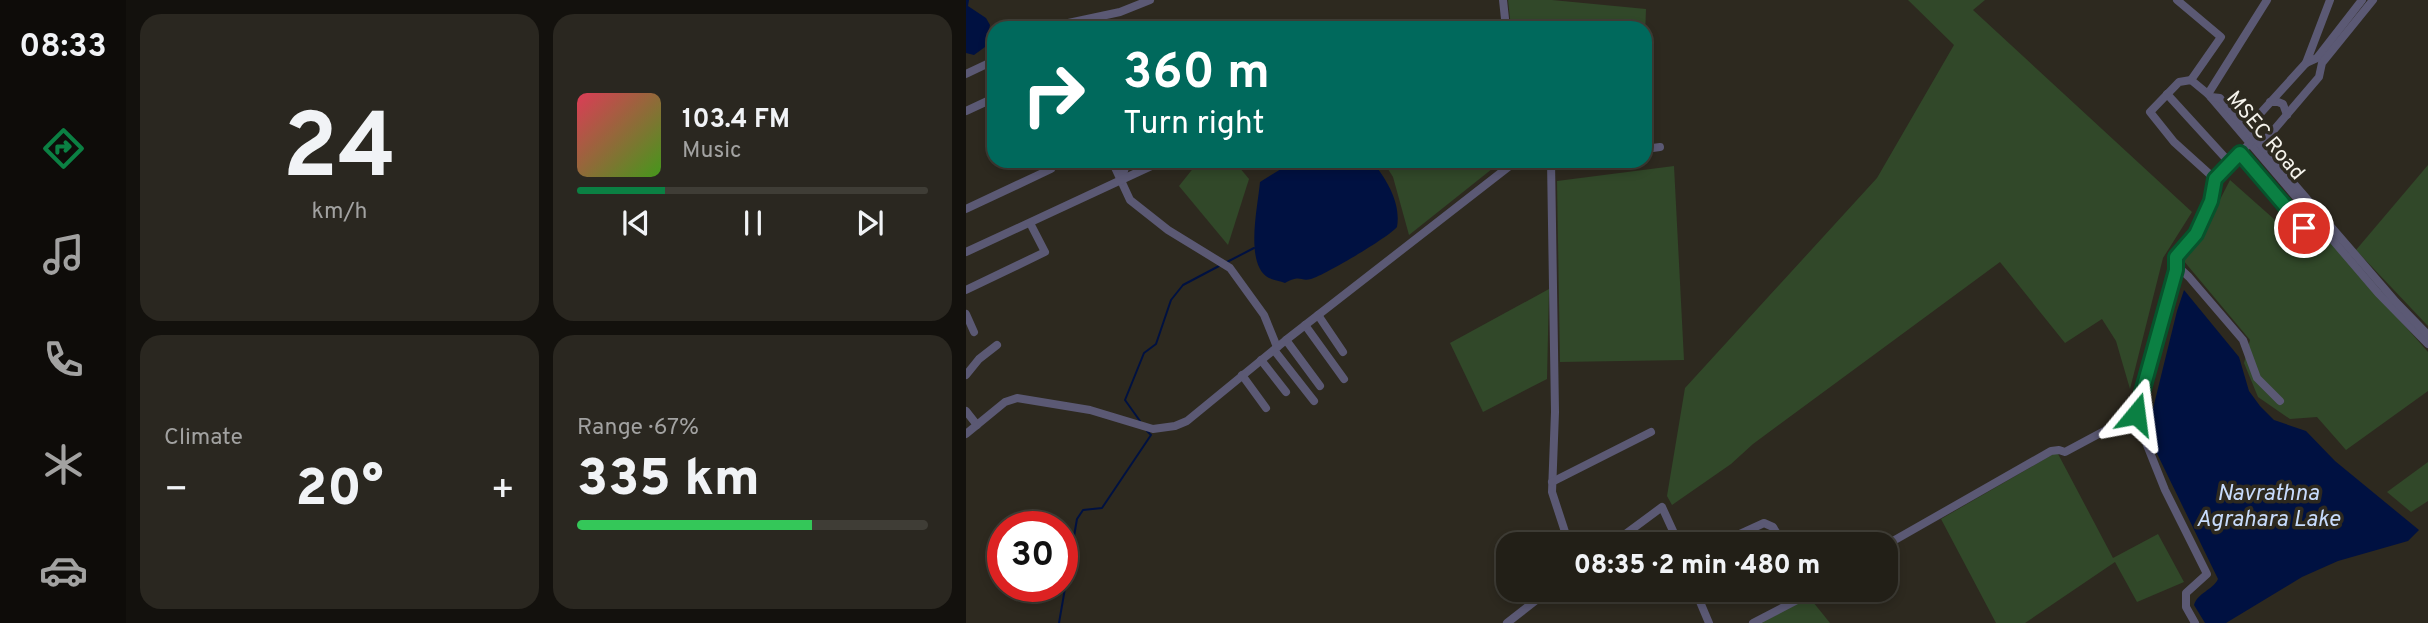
<!DOCTYPE html>
<meta charset="utf-8">
<style>
:root{--surface:#221f17;--page:#2a2720;--text:#f1f3f6;--muted:#a2a2a1;--line:#3f3d36;--accent:#0b8043}
body{margin:0;font-family:Overpass,sans-serif;background:var(--page);color:var(--text);height:100vh;display:flex;flex-direction:column;font-size:26px;white-space:nowrap}
*{box-sizing:border-box;margin:0}
p{font-size:23px;color:var(--muted)}
.icon{flex:none;width:38px;height:38px;fill:none;stroke:currentColor;stroke-width:2;stroke-linecap:round;stroke-linejoin:round}
.map{position:relative;flex:1;overflow:hidden}
.panel{display:flex;flex-direction:column;gap:14px;padding:14px;background:#13110d;width:840px}
.panel>*{flex:none}
.top-card{position:absolute;left:21px;top:21px;width:665px;height:147px;border-radius:21px;box-shadow:0 4px 10px #0003,0 0 0 2px var(--line);background:#00695c;color:#fff;overflow:hidden}
.speed{position:absolute;left:21px;top:511px;display:flex;gap:14px;font-size:35px;font-weight:700;text-align:center}
.speed>*{display:grid;place-content:center;width:91px;height:91px;border-radius:50%;background:var(--surface);box-shadow:0 4px 10px #0003,0 0 0 2px var(--line);line-height:1}
.speed .limit{border:10px solid #d22;background:#fff;color:#111}
.pin{position:absolute;display:grid;place-items:center;width:60px;height:60px;color:#fff;margin:-30px;border:4px solid #fff;border-radius:50%;box-shadow:0 2px 7px #0007}
.me{position:absolute;width:77px;margin:-38px;rotate:16deg;stroke-linejoin:round;filter:drop-shadow(0 0 5px #0008)}
.turn{display:flex;align-items:center;gap:24px;height:147px;padding:0 21px;font-size:32px}
.turn .icon{width:91px;height:91px;stroke-width:2.5}
.turn b{display:block;font-size:49px;line-height:60px}
.big{font-size:52px;font-weight:800;line-height:1.1}
.panel .card{flex:1;display:flex;flex-direction:column;justify-content:center;gap:10px;min-width:0;padding:0 24px;border-radius:21px;background:var(--page)}
.panel .dial{align-items:center;gap:0}
.dial b{font-size:91px;line-height:1}
.song{display:flex;align-items:center;gap:21px}
.cover{width:84px;height:84px;border-radius:10px;background:linear-gradient(135deg,hsl(350 70% 55%),hsl(100 70% 35%))}
.played{height:7px;border-radius:4px;background:linear-gradient(90deg,var(--accent) 25%,var(--line) 25%)}
.keys{display:flex;justify-content:space-around;direction:ltr}
.heat{display:flex;justify-content:space-between;align-items:center;font-size:38px;direction:ltr}
.charge{height:10px;border-radius:5px;background:linear-gradient(90deg,#34c759 67%,var(--line) 0)}
.panel .tiles{flex:1;display:grid;gap:14px;grid-template-columns:repeat(2,1fr)}
.trip{position:absolute;left:530px;top:532px;width:402px;height:70px;border-radius:21px;background:var(--surface);box-shadow:0 4px 10px #0003,0 0 0 2px var(--line);font-weight:800;line-height:70px;text-align:center}
main{display:flex;flex:1;min-height:0}
.dock{display:flex;flex-direction:column;width:126px;justify-content:space-around;align-items:center;background:#0e0c09;color:var(--muted)}
.dock .icon{width:49px;height:49px}
.dock .on{color:var(--accent)}
.dock b{font-size:32px;color:var(--text)}
.map>svg:first-child{display:block}
</style>
<main>
<nav class="dock">
<b>08:33</b>
<svg class="icon on" aria-label="directions" viewBox="0 0 24 24"><path d="M12 3l9 9-9 9-9-9zM9 14v-3h6M13 9l2 2-2 2"/></svg>
<svg class="icon" aria-label="music" viewBox="0 0 24 24"><path d="M9 18V5l10-2v13"/><circle cx="6" cy="18" r="3"/><circle cx="16" cy="16" r="3"/></svg>
<svg class="icon" aria-label="phone" viewBox="0 0 24 24"><path d="M5 4h4l2 5-3 2q2 4 5 5l2-3 5 2v4C11 20 4 13 5 4z"/></svg>
<svg class="icon" aria-label="climate" viewBox="0 0 24 24"><path d="M12 3v18M4 7l16 10M4 17L20 7"/></svg>
<svg class="icon" aria-label="car" viewBox="0 0 24 24"><path d="M5 17H2v-5l4-1 3-4h7l3 4 3 1v5h-3M9 17h6M6 11h13"/><circle cx="7" cy="17" r="2"/><circle cx="17" cy="17" r="2"/></svg>
</nav>
<section class="panel">
<div class="tiles">
<div class="card dial"><b>24</b><p>km/h</p></div>
<div class="card">
<div class="song"><i class="cover"></i><div><b>103.4 FM</b><p>Music</p></div></div>
<div class="played"></div>
<div class="keys"><svg class="icon" aria-label="previous" viewBox="0 0 24 24"><path d="M18 5L8 12l10 7zM5 5v14"/></svg><svg class="icon" aria-label="pause" viewBox="0 0 24 24"><path d="M8 5v14M16 5v14"/></svg><svg class="icon" aria-label="next" viewBox="0 0 24 24"><path d="M6 5l10 7-10 7zM19 5v14"/></svg></div>
</div>
<div class="card"><p>Climate</p>
<div class="heat"><a>−</a><b class="big">20°</b><a>+</a></div>
</div>
<div class="card"><p>Range · 67%</p><b class="big">335 km</b><div class="charge"></div></div>
</div>
</section>
<div class="map">
<svg width="1462" height="623" viewBox="0 0 1462 623">
<rect width="100%" height="100%" fill="#2d291f"/>
<!-- green -->
<g fill="#314829">
<path d="M542,0H586L680,9L679,36V28H545Z"/>
<path d="M942,0H1019L1007,10L1226,212L1197,258L1164,389L1150,341L1136,319L1099,343L1034,262L787,444L765,464L706,505L701,496L719,388L911,178L988,45Z"/>
<path d="M233,161H268L283,179L262,245L213,186Z"/>
<path d="M417,161H536L443,235L427,177Z"/>
<path d="M1462,165V326L1390,250Z"/>
<path d="M708,166L718,360L594,362L591,181Z"/>
<path d="M1264,180L1326,235H1332L1349,224L1462,352V391L1380,450L1351,417L1324,419L1292,397L1278,363L1284,340L1217,260L1236,235Z"/>
<path d="M583,289L581,379L517,412L484,343Z"/>
<path d="M1091,452L1147,558L1192,534L1218,582L1171,602L1149,562L1059,623H1030L975,519Z"/>
<path d="M1462,462V501L1445,512L1421,492Z"/>
<path d="M843,597L864,623H793Z"/>
</g>
<!-- water -->
<g fill="#001141">
<path d="M0,0H3L2,6L20,18L24,25L19,47L8,55L0,53Z"/>
<path d="M328,161H401L404,165H409C422,182 435,204 431,227C423,237 359,275 345,279C334,282 335,274 319,283C314,281 308,280 303,278C278,265 292,206 294,182Z"/>
<path d="M1218,290L1273,357L1283,391L1294,406L1308,420L1340,431L1369,461L1453,530L1442,541L1372,561L1336,577L1260,623H1239L1228,605C1232,592 1246,591 1252,579L1181,433L1211,311Z"/>
</g>
<g fill="none" stroke-linecap="round" stroke-linejoin="round">
<!-- stream -->
<g stroke="#001141" stroke-width="2">
<path d="M261,262L288,248"/>
<path d="M174,421L159,400L178,353L190,344L205,300L217,285L253,266"/>
<path d="M93,623L111,519L117,510L136,508L185,435L181,431"/>
</g>
<!-- minor -->
<g stroke="#5b5974" stroke-width="8">
<path d="M537,0L540,28"/>
<path d="M1211,0L1255,37L1225,80"/>
<path d="M79,28L154,12L184,0"/>
<path d="M1340,63L1364,0"/>
<path d="M0,74L23,63"/>
<path d="M1201,94L1264,163"/>
<path d="M1242,94L1412,293L1462,344"/>
<path d="M1245,97L1254,98L1430,302L1462,335"/>
<path d="M1304,102H1312L1317,104L1321,115"/>
<path d="M0,111L28,98"/>
<path d="M1281,128L1340,63L1351,58L1396,0"/>
<path d="M1284,143L1249,179L1208,142L1184,112L1213,82L1225,80L1242,94L1301,0"/>
<path d="M1295,145L1353,77L1356,63L1407,0"/>
<path d="M679,149L694,147"/>
<path d="M1274,153L1338,228"/>
<path d="M146,161L164,200L202,230L264,268L298,315L311,347"/>
<path d="M585,161L589,412L586,492L603,544"/>
<path d="M586,163L597,161"/>
<path d="M155,181L161,161"/>
<path d="M0,209L85,169"/>
<path d="M0,252L196,161"/>
<path d="M1210,265L1223,277L1277,340L1291,378L1314,401"/>
<path d="M0,290L79,252L64,223"/>
<path d="M0,314L8,332"/>
<path d="M352,315L377,352"/>
<path d="M339,325L378,379"/>
<path d="M320,340L354,386"/>
<path d="M308,350L348,401"/>
<path d="M295,360L320,392"/>
<path d="M0,375L13,359L31,345"/>
<path d="M276,375L300,408"/>
<path d="M0,411L11,425"/>
<path d="M1169,415L1199,490L1241,574L1220,593V607L1229,623"/>
<path d="M0,434L39,402L51,398L124,410L187,429L209,426L221,421L320,340L550,161"/>
<path d="M586,482L685,432"/>
<path d="M646,544L696,507L713,544"/>
<path d="M752,544L798,523L807,527L817,544"/>
<path d="M920,545L1085,451L1093,450L1099,452L1170,414L1210,270V257L1230,235L1245,201L1249,179"/>
<path d="M729,590L743,623"/>
<path d="M541,623L583,590"/>
<path d="M787,623L835,598L845,590"/>
</g>
</g>
<g fill="none" stroke-linecap="round" stroke-linejoin="round">
<defs>
<path id="route" d="M1170,414L1210,270V257L1230,234L1245,201L1249,179L1274,153L1338,228"/>
</defs>
<!-- route casing -->
<use href="#route" stroke="#07532c" stroke-width="18"/>
<!-- route -->
<use href="#route" stroke="#0b8043" stroke-width="12"/>
</g>
<g text-anchor="middle" stroke-width="7" stroke-linejoin="round" paint-order="stroke">
<!-- street labels -->
<g font-size="21" fill="#f5f3ec" stroke="#2d291f">
<text transform="translate(1300 135) rotate(50)" y="7">MSEC Road</text>
</g>
<!-- water labels -->
<g font-size="23" font-style="italic" fill="#c7dbfc" stroke="#2d291f">
<text x="1302" y="500">Navrathna<tspan x="1302" dy="26">Agrahara Lake</tspan></text>
</g>
</g>
</svg>
<div class="speed"><div class="limit">30</div></div>
<div class="pin" style="left:1338px;top:228px;background:#d93025"><svg class="icon" aria-label="arrive" viewBox="0 0 24 24"><path d="M6 21V4h12l-3 4 3 4H6"/></svg></div>
<svg class="me" style="left:1170px;top:414px" viewBox="-20 -20 40 40"><path d="M0-17L14 15 0 8-14 15z" fill="#0b8043" stroke="#fff" stroke-width="4"/></svg>
<div class="trip">08:35 · 2 min · 480 m</div>
<div class="top-card">
<div class="turn"><svg class="icon" aria-label="right" viewBox="0 0 24 24"><path d="M7 20v-9h11M14 6l5 5-5 5"/></svg><div><b>360 m</b>Turn right</div></div>
</div>
</div>
</main>
